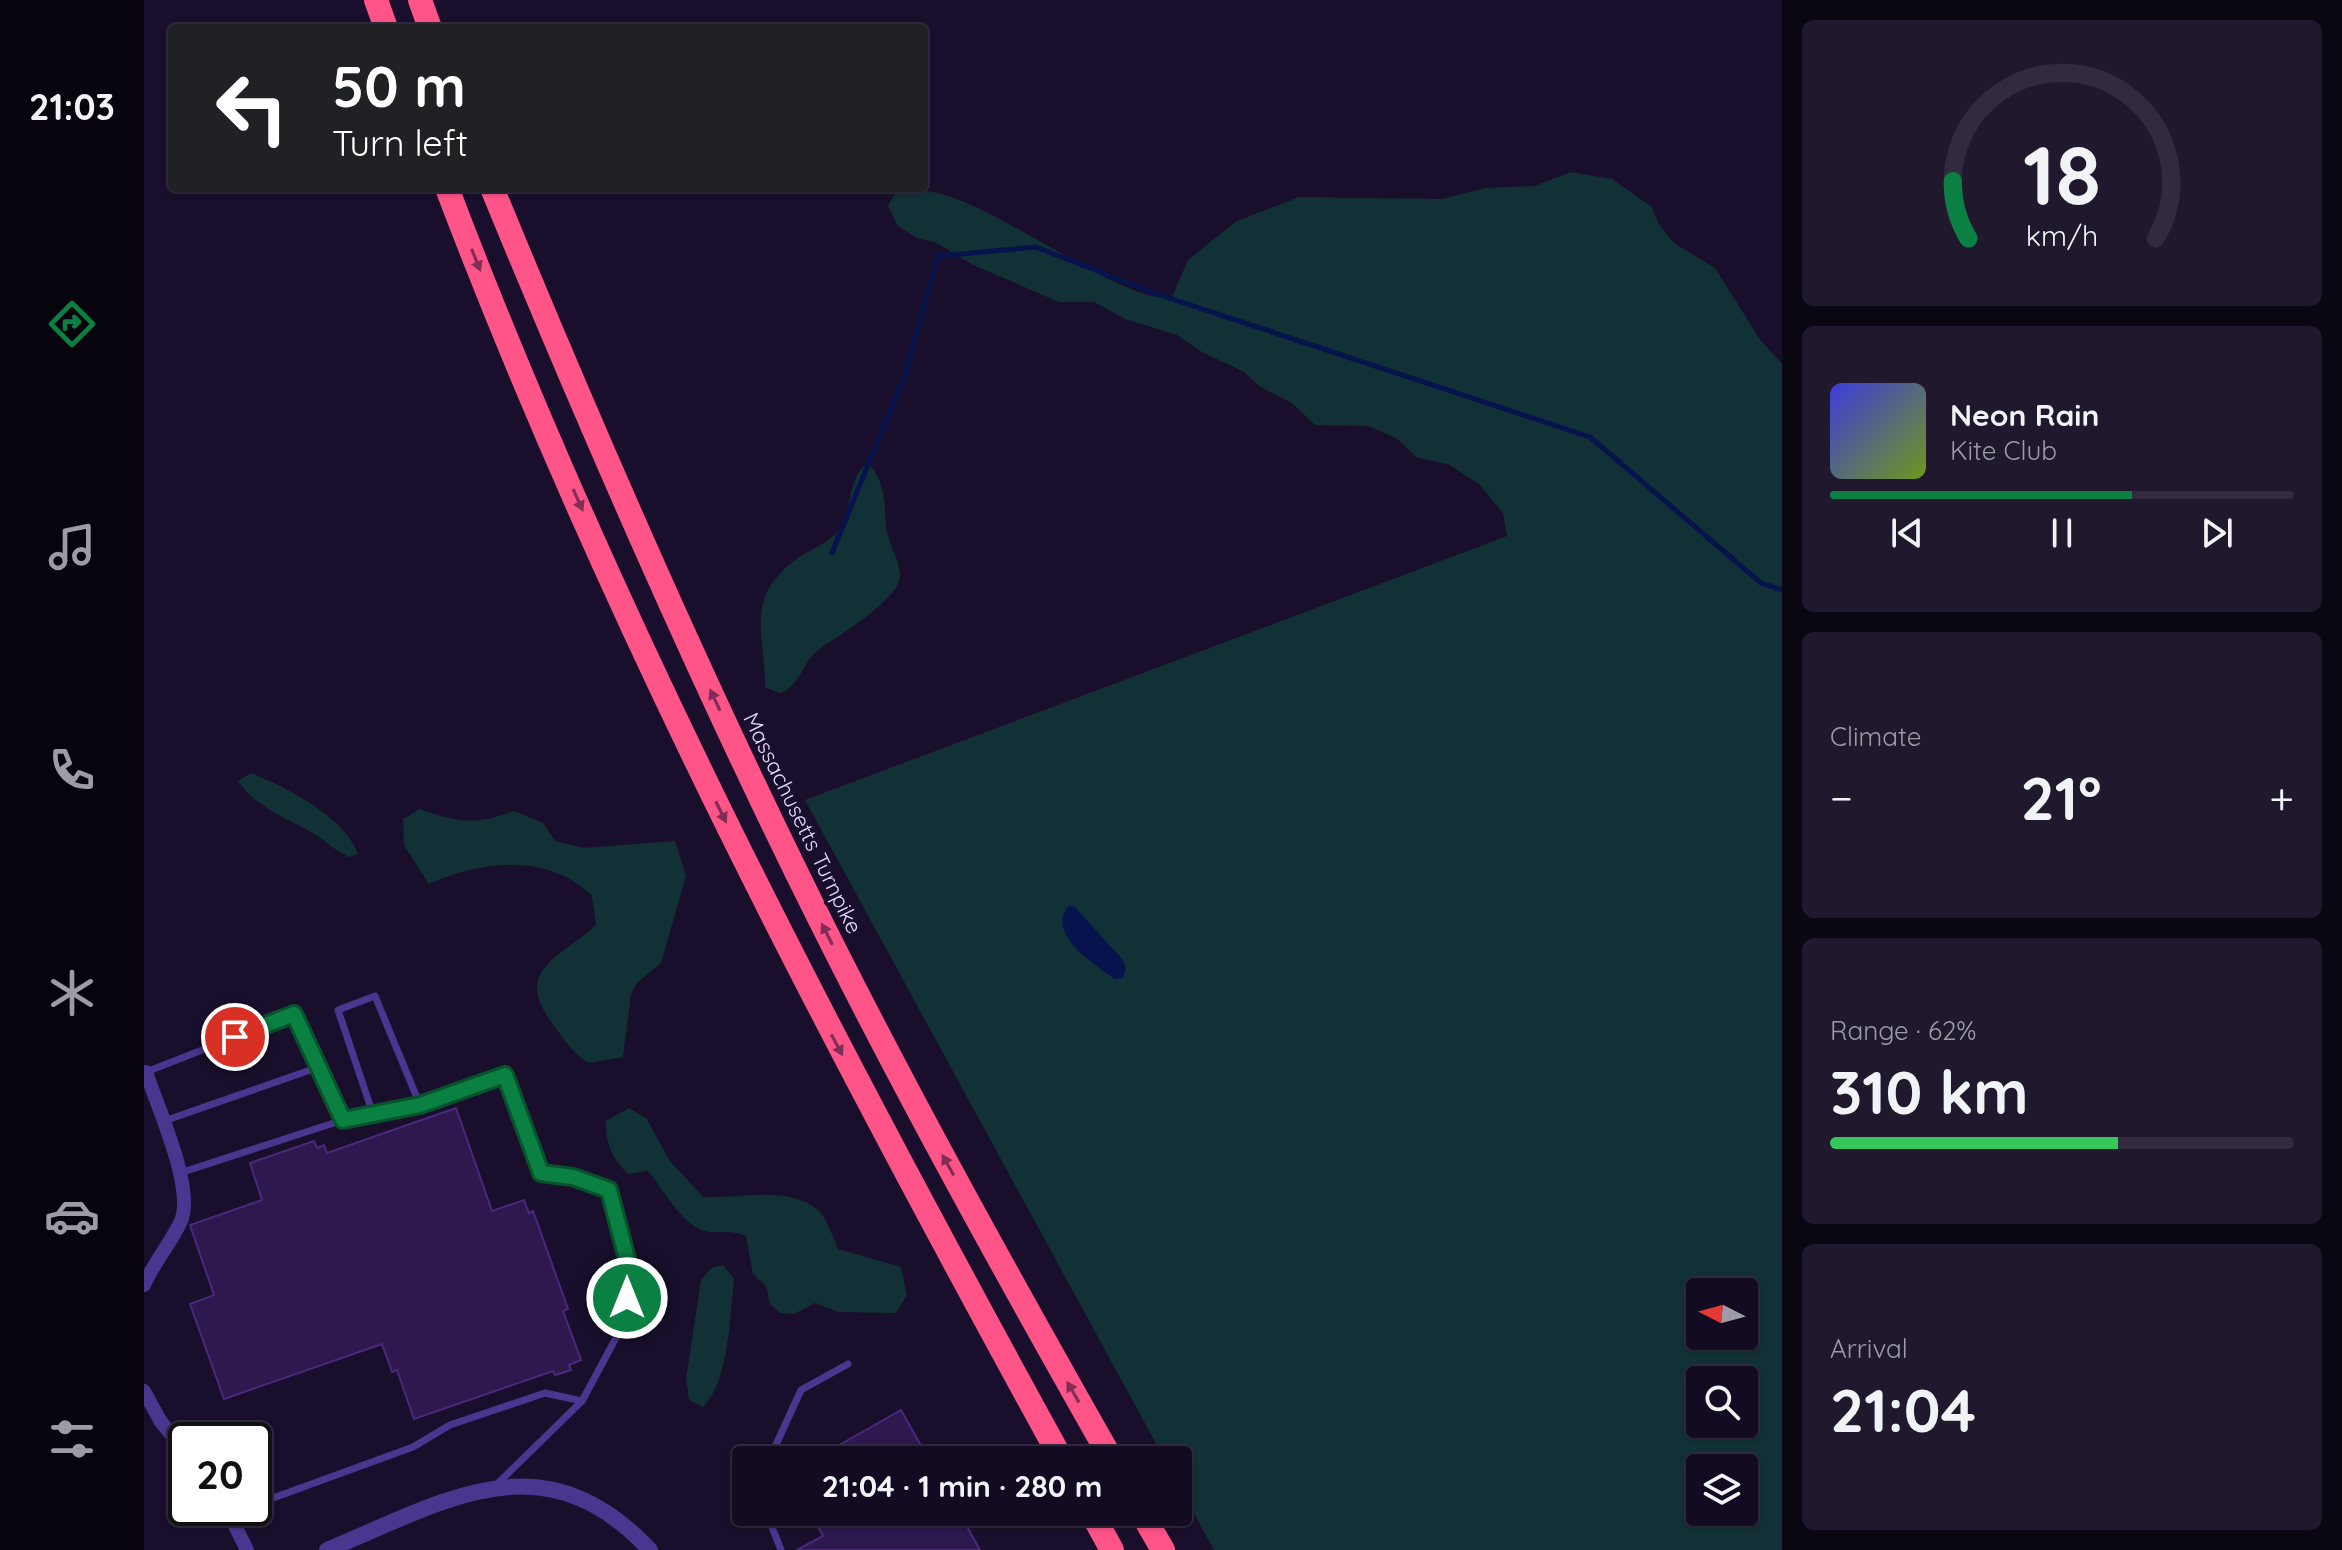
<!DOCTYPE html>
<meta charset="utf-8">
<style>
:root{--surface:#130b21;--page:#20192e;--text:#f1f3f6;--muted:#9d9ba5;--line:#322b3f;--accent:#0b8043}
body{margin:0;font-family:Quicksand,sans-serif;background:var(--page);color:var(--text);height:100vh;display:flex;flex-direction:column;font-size:30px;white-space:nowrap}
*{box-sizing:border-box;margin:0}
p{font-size:26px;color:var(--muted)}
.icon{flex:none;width:44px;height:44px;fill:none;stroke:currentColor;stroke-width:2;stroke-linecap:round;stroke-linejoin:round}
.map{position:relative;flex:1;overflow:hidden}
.panel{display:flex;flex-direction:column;gap:20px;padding:20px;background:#0a0612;width:560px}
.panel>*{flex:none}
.banner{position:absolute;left:24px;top:24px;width:760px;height:168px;border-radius:8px;box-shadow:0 2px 6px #0004,0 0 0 2px var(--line);background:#202124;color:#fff;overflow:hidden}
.needle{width:52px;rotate:276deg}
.tools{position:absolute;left:1542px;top:1278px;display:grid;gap:16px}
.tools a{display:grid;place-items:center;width:72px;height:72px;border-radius:8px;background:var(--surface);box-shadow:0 2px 6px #0004,0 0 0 2px var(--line);font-size:40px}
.speed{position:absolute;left:24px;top:1422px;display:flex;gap:16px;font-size:40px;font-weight:700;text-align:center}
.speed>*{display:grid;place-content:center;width:104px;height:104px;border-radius:50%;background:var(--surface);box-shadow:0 2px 6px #0004,0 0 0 2px var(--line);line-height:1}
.speed .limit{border:4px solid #111;border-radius:12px;background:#fff;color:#111}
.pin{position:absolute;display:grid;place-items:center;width:68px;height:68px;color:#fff;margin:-34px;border:4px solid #fff;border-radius:50%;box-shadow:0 2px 8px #0007}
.me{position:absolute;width:88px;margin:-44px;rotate:0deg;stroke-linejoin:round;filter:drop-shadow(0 0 6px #0008)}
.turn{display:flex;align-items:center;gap:28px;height:168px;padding:0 32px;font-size:36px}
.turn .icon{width:104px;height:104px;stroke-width:2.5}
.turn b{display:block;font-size:56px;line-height:68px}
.big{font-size:60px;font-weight:700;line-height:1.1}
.panel .tile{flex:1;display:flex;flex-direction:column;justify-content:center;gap:12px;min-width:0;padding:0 28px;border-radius:12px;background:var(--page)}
.panel .dial{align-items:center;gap:0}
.dial svg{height:208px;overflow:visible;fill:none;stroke:var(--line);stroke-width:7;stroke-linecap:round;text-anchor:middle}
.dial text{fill:var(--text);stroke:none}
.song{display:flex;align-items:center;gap:24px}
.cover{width:96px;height:96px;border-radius:12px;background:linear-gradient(135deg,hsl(240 70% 55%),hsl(80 70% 35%))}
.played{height:8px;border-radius:4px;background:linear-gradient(90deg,var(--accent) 65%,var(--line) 65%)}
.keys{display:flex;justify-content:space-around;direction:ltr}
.heat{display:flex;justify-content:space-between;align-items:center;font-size:44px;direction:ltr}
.charge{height:12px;border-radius:6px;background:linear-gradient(90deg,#34c759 62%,var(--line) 0)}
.trip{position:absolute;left:588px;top:1446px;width:460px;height:80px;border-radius:8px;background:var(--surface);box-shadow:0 2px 6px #0004,0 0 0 2px var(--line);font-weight:700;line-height:80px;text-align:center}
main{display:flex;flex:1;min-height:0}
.tab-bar{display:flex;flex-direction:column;width:144px;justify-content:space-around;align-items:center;background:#08040d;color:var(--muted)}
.tab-bar .icon{width:56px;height:56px}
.tab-bar .active{color:var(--accent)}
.tab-bar b{font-size:36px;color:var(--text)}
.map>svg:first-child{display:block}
</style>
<main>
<nav class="tab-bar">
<b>21:03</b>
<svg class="icon active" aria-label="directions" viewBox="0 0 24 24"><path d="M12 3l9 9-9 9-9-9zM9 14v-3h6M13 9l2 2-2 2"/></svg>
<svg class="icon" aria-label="music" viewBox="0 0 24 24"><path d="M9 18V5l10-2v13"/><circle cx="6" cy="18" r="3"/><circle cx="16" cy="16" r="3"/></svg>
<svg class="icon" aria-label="phone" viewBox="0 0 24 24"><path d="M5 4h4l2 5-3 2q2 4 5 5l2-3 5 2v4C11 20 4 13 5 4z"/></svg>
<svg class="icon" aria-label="climate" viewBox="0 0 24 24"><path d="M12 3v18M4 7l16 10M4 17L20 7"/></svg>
<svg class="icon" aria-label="car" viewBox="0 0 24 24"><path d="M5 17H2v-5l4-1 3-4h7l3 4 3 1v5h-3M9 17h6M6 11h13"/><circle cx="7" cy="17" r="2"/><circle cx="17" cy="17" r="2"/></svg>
<svg class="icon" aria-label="filters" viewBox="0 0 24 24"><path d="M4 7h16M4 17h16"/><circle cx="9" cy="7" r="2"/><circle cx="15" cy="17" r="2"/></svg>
</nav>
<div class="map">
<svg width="1638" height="1550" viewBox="0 0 1638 1550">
<rect width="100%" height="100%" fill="#190f2c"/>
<!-- green -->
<g fill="#113136" fill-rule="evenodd">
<path d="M1427,172L1468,179L1508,207L1514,223L1530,243L1571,268L1617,341L1638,364V1550H1070L1034,1484V1460H1021L661,800L1363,536L1359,513L1335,484L1304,464L1274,458L1252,438L1224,426L1171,425L1148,403L1115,386L1100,372L1058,352L1033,335L981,319L950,302H915L829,265L793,243L773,238L754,226L744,206L752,192C762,191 773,189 783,191C849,199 981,307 1028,297L1044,260L1091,222L1155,197L1298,199L1342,188L1390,186ZM1556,1292H1600V1336H1556ZM1556,1380H1600V1424H1556ZM1556,1468H1600V1512H1556Z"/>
<path d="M724,463C742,482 740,503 742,527C744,543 755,558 756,575C757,600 691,637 671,653C659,664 652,691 635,693L621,687C621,632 599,598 654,558C668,548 684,544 695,530C709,510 703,477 724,463Z"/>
<path d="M107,773C143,788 200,816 214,854L205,857C191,851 181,840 167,832C140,817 113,808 94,781Z"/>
<path d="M276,809C314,823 332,825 370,811L399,823L411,841L440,848L531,841L542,876L517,963L493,983L487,994L479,1057L445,1063C429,1054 421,1040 410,1026C368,970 413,960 452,925L448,896C403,852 336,861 285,884L260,845L259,819Z"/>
<path d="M485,1108L503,1119L525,1160L559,1197C595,1199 643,1185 674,1210C683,1218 689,1238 694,1249L757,1267L763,1295L752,1313L694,1312L671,1303L650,1314L636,1313L626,1304L622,1286L609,1274L602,1236C587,1230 579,1233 565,1232C540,1229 519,1189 504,1171L484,1174C468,1158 461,1144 462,1121Z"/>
<path d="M579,1265L590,1279C586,1315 585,1382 559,1407L545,1400L542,1379L557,1280L567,1268Z"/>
</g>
<!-- water -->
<path fill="#06134d" d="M925,906H930L978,959L982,968L979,978L971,979C952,966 900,933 925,906Z"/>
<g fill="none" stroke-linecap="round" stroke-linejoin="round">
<!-- stream -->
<path stroke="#06134d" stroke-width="5" d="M688,553L760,377L794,256L892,247L1010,293L1446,437L1617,583L1638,590"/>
</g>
<!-- building -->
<g fill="#2d194e" stroke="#49297c" stroke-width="2">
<path d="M312,1108L348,1211L380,1200L385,1213L389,1211L424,1309L419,1311L437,1360L425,1365L427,1370L411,1375L409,1371L270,1419L253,1370L248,1372L238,1344L80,1399L46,1304L70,1295L46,1225L118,1200L106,1163L170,1141L173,1148L180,1145L183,1153Z"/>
<path d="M757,1410L785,1460H669Z"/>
<path d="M683,1512H815L836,1550H653L679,1536L672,1523L686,1516Z"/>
</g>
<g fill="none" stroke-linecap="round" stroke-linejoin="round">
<!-- service -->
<g stroke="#49368f" stroke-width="7">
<path d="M2,1072L150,1014L199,1120"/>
<path d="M229,1114L194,1010L231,996L276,1105"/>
<path d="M20,1121L175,1067"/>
<path d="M36,1173L199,1120L276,1105L361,1075L397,1173L429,1177L465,1190L487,1274L480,1323L438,1401L351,1486"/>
<path d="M625,1460L657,1390L704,1364"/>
<path d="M110,1505L269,1447L306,1425L401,1393L438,1401"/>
<path d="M85,1512L100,1508"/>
<path d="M622,1512L637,1550"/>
</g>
<!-- minor -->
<g stroke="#49368f" stroke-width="14">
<path d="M0,1285C10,1262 27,1243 37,1221C51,1188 13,1106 2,1072"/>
<path d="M0,1391L17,1422L42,1452"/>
<path d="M82,1508L103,1550"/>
</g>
<!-- tertiary -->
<path stroke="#49368f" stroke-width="16" d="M183,1550C302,1501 399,1436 506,1550"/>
<!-- motorway -->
<g stroke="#ff5487" stroke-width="24">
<path d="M232,0L242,28"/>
<path d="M276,0L286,28"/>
<path d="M303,188C470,629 691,1047 918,1460"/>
<path d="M348,188C450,436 557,682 677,922C768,1104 867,1282 968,1460"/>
<path d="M947,1512L968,1550"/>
<path d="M997,1512L1019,1550"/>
</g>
</g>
<!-- one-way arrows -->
<defs><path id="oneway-solid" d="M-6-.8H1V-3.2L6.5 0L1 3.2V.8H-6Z" transform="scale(2)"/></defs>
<g fill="#802e55">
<use href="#oneway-solid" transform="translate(332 260) rotate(68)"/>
<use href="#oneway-solid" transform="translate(434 500) rotate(66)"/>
<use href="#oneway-solid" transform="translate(571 700) rotate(-115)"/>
<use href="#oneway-solid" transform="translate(577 812) rotate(64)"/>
<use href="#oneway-solid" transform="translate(683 934) rotate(-117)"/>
<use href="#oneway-solid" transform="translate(693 1045) rotate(62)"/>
<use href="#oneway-solid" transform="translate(804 1165) rotate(-119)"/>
<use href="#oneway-solid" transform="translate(929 1392) rotate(-120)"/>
</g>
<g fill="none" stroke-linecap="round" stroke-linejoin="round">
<defs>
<path id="route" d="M91,1037L150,1014L199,1120L276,1105L361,1075L397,1173L429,1177L465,1190L487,1274L483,1298"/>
</defs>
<!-- route casing -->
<use href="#route" stroke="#07532c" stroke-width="20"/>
<!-- route -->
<use href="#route" stroke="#0b8043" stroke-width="14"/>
</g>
<g text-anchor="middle" stroke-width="8" stroke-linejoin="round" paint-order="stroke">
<!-- street labels -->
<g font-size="22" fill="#e4d9ff" stroke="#190f2c">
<text transform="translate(659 823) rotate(64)" y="8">Massachusetts Turnpike</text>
</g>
</g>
</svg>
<div class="tools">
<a><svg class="needle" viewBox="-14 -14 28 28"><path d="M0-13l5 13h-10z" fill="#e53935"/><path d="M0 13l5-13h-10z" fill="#9d9ba5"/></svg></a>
<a><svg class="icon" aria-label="search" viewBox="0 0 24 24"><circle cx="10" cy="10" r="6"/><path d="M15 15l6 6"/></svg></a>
<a><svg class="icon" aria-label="layers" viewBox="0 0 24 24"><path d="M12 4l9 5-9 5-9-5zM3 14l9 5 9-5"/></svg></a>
</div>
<div class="speed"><div class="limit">20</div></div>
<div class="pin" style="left:91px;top:1037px;background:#d93025"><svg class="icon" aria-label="arrive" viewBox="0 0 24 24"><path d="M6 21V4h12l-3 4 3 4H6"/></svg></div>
<svg class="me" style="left:483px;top:1298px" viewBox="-20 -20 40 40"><circle r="17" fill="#0b8043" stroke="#fff" stroke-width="3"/><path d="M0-11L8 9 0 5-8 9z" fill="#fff"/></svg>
<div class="trip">21:04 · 1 min · 280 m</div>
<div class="banner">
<div class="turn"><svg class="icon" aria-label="left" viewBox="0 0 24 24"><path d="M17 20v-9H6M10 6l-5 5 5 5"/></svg><div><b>50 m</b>Turn left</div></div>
</div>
</div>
<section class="panel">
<div class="tile dial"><svg viewBox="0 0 100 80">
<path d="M14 69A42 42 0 1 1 86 69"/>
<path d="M14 69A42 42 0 0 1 8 47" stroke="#0b8043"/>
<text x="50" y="56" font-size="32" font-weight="700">18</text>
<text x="50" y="72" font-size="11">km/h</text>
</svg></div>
<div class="tile">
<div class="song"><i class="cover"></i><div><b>Neon Rain</b><p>Kite Club</p></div></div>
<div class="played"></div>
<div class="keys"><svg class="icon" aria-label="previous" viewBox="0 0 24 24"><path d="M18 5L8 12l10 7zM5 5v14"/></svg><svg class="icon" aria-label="pause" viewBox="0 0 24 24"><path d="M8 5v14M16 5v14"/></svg><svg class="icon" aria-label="next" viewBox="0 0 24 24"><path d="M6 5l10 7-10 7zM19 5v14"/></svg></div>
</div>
<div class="tile"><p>Climate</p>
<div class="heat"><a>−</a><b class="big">21°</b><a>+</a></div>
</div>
<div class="tile"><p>Range · 62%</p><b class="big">310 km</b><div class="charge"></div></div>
<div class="tile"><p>Arrival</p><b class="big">21:04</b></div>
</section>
</main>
